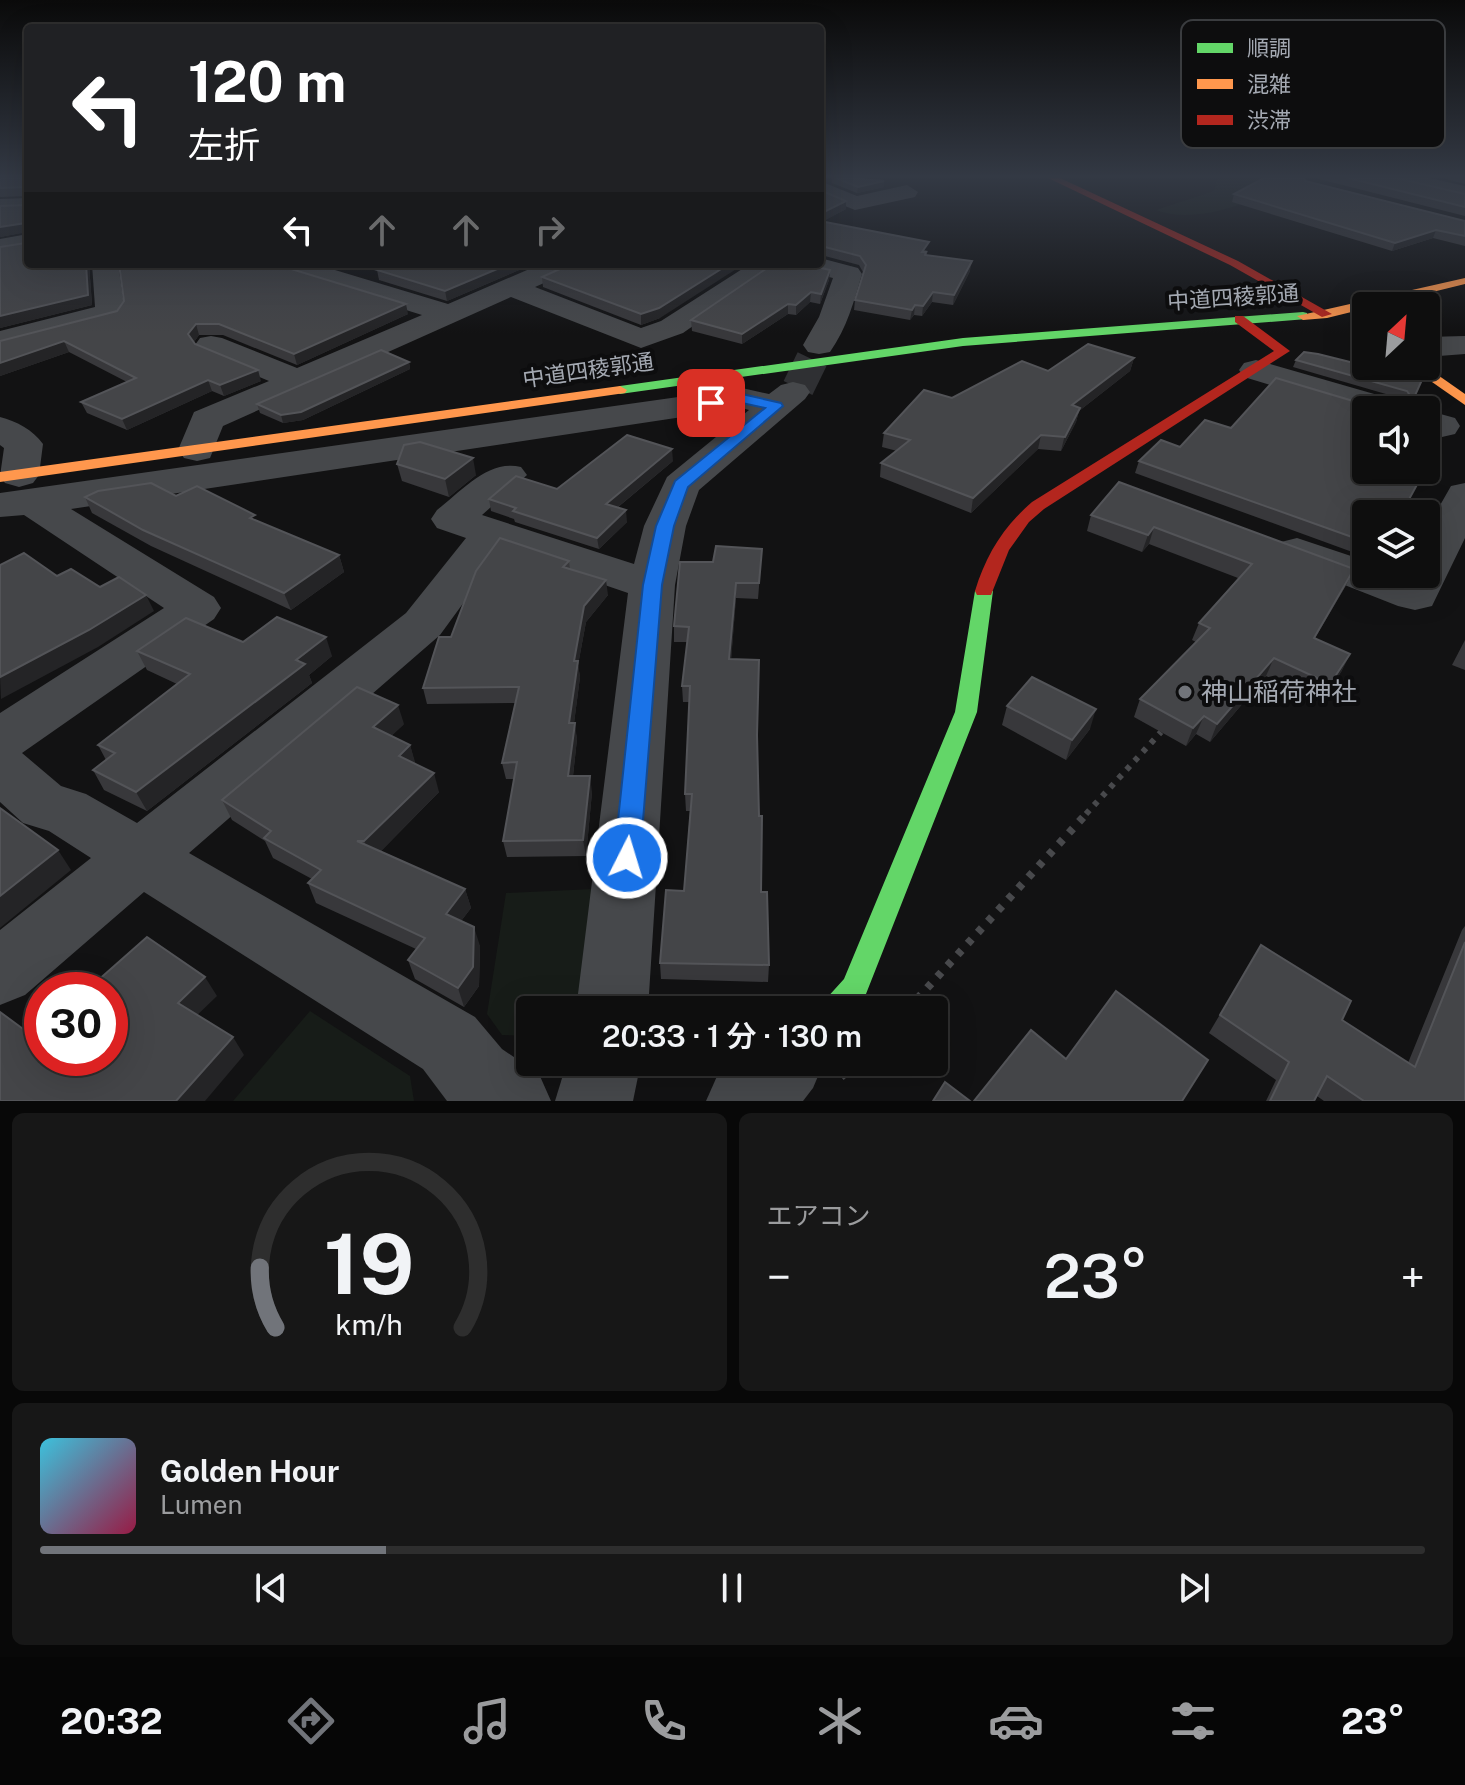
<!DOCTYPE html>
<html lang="ja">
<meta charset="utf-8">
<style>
:root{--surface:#0e0e0e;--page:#171717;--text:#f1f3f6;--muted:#9b9c9e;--line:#2e2e2e;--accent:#71747a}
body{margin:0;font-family:"Public Sans","Noto Sans JP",sans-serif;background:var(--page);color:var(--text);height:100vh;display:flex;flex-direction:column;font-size:30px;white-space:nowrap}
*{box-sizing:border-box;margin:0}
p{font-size:26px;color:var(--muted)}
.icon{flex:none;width:44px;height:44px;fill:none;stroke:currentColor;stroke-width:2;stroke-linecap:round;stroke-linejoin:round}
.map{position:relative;height:1101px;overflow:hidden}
.sheet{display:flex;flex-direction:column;gap:12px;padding:12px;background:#080808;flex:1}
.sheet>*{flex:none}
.guide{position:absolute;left:24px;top:24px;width:800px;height:244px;border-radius:8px;box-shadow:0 8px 32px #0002,0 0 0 2px var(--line);background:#202124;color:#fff;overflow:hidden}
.needle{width:52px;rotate:26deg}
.buttons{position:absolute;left:1352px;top:292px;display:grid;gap:16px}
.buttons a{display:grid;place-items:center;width:88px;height:88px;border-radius:8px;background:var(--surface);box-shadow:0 8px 32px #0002,0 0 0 2px var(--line);font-size:40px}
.speed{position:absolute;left:24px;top:972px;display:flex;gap:16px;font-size:40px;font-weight:700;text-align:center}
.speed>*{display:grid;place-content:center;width:104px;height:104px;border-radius:50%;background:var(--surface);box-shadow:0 8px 32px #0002,0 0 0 2px var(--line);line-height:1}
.speed .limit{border:12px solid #d22;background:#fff;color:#111}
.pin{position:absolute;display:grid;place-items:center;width:68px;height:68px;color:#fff;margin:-34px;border-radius:16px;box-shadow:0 4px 12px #0006}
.me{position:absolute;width:88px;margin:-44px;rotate:5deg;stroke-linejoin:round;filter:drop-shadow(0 0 6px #0008)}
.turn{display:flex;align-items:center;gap:28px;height:168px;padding:0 32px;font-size:36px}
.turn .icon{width:104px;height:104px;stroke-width:2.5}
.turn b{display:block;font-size:56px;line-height:68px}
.lanes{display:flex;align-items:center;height:76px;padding:0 32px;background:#0003;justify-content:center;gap:40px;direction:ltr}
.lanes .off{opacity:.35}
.big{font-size:60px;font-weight:600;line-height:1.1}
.sheet .card{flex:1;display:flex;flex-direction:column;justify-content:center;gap:12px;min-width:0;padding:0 28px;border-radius:12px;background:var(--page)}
.sheet .dial{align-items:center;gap:0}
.dial svg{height:208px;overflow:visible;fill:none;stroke:var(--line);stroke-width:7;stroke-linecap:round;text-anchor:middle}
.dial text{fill:var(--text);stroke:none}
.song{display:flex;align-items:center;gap:24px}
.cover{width:96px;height:96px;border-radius:12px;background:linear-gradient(135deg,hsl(190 70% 55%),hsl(340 70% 35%))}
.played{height:8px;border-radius:4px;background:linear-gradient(90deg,var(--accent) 25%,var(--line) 25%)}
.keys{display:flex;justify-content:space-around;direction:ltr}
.heat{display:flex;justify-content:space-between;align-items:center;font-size:44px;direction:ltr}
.sheet .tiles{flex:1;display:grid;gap:12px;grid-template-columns:1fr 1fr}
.card:last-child{grid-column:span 2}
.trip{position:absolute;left:516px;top:996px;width:432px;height:80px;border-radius:8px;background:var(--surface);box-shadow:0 8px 32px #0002,0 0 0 2px var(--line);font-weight:600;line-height:80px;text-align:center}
.tab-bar{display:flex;height:128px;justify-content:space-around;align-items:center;background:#060606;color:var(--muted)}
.tab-bar .icon{width:56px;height:56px}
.tab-bar .selected{color:var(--accent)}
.tab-bar b{font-size:36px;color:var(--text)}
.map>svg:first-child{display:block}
</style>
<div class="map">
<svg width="1465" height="1101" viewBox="0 0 1465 1101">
<rect width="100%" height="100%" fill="#121213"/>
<!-- green -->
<g fill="#171c18">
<path d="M1217,178H1276C1269,185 1260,195 1251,200C1225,212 1182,221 1156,210L1214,191Z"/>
<path d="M593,889L579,1010H530V1036L502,1035L487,1014L506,893Z"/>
<path d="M310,1011L410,1076L414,1101H233Z"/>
</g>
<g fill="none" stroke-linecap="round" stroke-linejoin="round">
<!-- street-tunnel -->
<path stroke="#2f3033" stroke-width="32" stroke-dasharray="32 16" stroke-linecap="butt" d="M798,388L819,345"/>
<!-- path-far1 -->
<path stroke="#48494c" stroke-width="6" stroke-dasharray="5 7" stroke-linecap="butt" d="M1086,814L1161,732"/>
<!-- path -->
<g stroke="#48494c" stroke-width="8" stroke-dasharray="6 9" stroke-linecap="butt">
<path d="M907,1010L1088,812"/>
<path d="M841,1077L858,1062"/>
</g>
<!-- street -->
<g fill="#46484b" fill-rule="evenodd">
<path d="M1386,178H1429L1465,186V200L1389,183Z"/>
<path d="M820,181L857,196L907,185L918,192L915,197L855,210L820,196Z"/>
<path d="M28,198V212L0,213V199Z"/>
<path d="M28,234V250L0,255V239Z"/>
<path d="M820,258L858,268L862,274C854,301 847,328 830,352L819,354L808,352L803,345L819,317L833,278L801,270L797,264H820Z"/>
<path d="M92,264H118L125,312L120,318L0,350V331L95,307Z"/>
<path d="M274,264H315L448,304L541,264H577L573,270L535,287L641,328L661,321L750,264H781L683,333L641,348L511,297L223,426L210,458L197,461L184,458L178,450L194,412L269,381L200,352L195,345L200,338L211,336L222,338L297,368L422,315L278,270Z"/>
<path d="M1465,336V354L1426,357V337Z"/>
<path d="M1256,360L1402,402L1407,410H1366V414L1244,377L1239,370L1244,363Z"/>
<path d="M793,382L805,385L810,392L805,399L699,490L686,526L675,585L648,1010H576L628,593L502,550L440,635L189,853L475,1017L502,1049L539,1074L551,1101H447L423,1069L144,892L25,995L0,1005V930L91,858L49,831L23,823L0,802V713L164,608L24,515L0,517V493L742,388L769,394L781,385ZM742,408L749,410L667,477L644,526L634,564L482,515L527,475L521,467C488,459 462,491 437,510L431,519L437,528L466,538L406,613L137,823L86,794L61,786L22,753L214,619L221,608L214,597L71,509Z"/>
<path d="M1426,410L1455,418L1460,426L1455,434L1442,437L1426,433Z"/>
<path d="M0,417C16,421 33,430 43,444L39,475L33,483L19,487L5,483L0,476L4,448L0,445Z"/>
<path d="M1465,483V538L1432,606L1415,610L1398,606L1281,560L1275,551L1281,542L1297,538L1366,561V574H1426V530L1451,486Z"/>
<path d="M567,1062H641L633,1101H555Z"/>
<path d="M735,1062H824L813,1088L803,1101H706L718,1074Z"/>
</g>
<!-- fast -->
<g fill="#63d668" fill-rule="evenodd">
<path d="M1303,312L1307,313V319L963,346L620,394L613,390L620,386L963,338Z"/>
<path d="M984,585L993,591L977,712L864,999L854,1010H820L825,1000L844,979L955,712L975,591Z"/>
</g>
<!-- slow -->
<g fill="#ff974d" fill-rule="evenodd">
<path d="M1465,278V284L1327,318L1303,320L1297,316Z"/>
<path d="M1409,366H1425L1465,394V405Z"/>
<path d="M620,386L627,390L625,393L0,482V472Z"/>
</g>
<!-- jam -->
<g fill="#b3261e" fill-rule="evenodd">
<path d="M1048,178H1060L1238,261L1332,314L1322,317L1230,265Z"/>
<path d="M1235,316H1243L1290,351L1044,509L1029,522L1009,550L991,595H977L975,591C986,555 1003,527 1032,502L1274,351L1235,322Z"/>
</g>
</g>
<!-- wall -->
<g fill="#38383b">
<path d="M0,178H28L89,264L92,305L0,328V247L26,243V232L0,237V206L26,205V196L0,197Z"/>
<path d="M832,178H850L884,187L857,193L832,183Z"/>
<path d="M1315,178H1396L1465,194V216Z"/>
<path d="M1443,178H1465V184Z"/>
<path d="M1305,180L1465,221V246L1433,238L1392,251L1232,202L1234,194Z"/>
<path d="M820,190L846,209L823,221L928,251L926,256L970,271L953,305L932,302L922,316L914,315L910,320L854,310L855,300L863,272L859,265L821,255L820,256Z"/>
<path d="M533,264L447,301L379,280L377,270Z"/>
<path d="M830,270L829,280L820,304L810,302L796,315L788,314L742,344L692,331L691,320Z"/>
<path d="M542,277L660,318L641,325L543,287Z"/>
<path d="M117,311L408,314L297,365L223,335H199L194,342L195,344L261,381L224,396L212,391L127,430L87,413L81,402L127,382L69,352L0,376V341Z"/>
<path d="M1134,358L1130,371L1079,411L1076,422L1061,451L1038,449L971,513L880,477L881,463L897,451L882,447L884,433L952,398L1048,371Z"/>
<path d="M1296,360L1422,380L1409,410H1366V557L1135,473L1139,461L1231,428L1405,402L1403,399L1293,367Z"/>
<path d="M409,362L410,369L303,420L283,423L260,413L257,404Z"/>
<path d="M673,461L617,508L627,522L599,549L515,522L514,519L491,511L489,499L557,489Z"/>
<path d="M397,464L476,475L449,497L402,481Z"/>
<path d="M1119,482L1354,569L1345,587L1315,638L1350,654L1341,672L1321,702L1266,676L1210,742L1196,734L1186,746L1134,717L1140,699L1196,642L1192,640L1199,623L1238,578L1149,544L1142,552L1087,531L1091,515Z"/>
<path d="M176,496L257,521L339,555L344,572L291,610L151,546L92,513L85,497Z"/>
<path d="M762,549L758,599L736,598L731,659L757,736L761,892L769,965L768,982L661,979L660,963L684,891L690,811H686L685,794L689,702H683L682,686L687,642H674V626L713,562Z"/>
<path d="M569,561L570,570L608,595L586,622L578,665L580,677L574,723L577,739L573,776L592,792L586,856L507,857L503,841L514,779H506L502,763L515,703L427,704L423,688Z"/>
<path d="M1465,640V670L1452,665Z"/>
<path d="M243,642L332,656L309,675L312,683L147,811L104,790L93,770L106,760L98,745L177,684L147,670L137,651Z"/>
<path d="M1007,706L1090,729L1066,760L1002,725Z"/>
<path d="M404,724L391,736L410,745L415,764L439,792L381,851L465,889L471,908L461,921L480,946L479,986L464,1007L415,979L408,960L416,949L316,903L308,883L312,879L273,858L265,841L232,820L222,800Z"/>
<path d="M1465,926V1101H1324L1317,1096L1314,1101H1266L1276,1080L1209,1033L1261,945L1342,1020L1408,1063L1462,930Z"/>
</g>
<!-- shaded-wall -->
<g fill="#242426">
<path d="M884,181V187L857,193L858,187Z"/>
<path d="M846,201V209L820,223V214Z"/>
<path d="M26,223L28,232L0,237V227Z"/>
<path d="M1436,230L1433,238L1392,251L1395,243Z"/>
<path d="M972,261L970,271L953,305L954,295Z"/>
<path d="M86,264H89L92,305L0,328V316Z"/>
<path d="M509,264H533L447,301L445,291Z"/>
<path d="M729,264H744L660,318L641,325V314Z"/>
<path d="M830,270L829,280L820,304L821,294Z"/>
<path d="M811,292L810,302L796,315V305Z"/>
<path d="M933,292L932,302L922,316L923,306Z"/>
<path d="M406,304L408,314L297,365L294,354Z"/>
<path d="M788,304V314L742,344V334Z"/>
<path d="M915,305L914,315L910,320L912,310Z"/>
<path d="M196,324L199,335L192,345L188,334Z"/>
<path d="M64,341L69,352L0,376V363Z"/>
<path d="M1134,358L1130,371L1079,411L1076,422L1061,451L1072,405Z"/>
<path d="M409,362L410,369L303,420L283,423L281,415Z"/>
<path d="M258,370L261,381L224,396L220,385Z"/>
<path d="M208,380L212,391L127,430L122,419Z"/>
<path d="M1041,435L1038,449L971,513L973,498Z"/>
<path d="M672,449L673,461L607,516L606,504Z"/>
<path d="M473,458L476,475L449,497L445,479Z"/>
<path d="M626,510L627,522L599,549L597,538Z"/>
<path d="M1154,527L1149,544L1142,552L1148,535Z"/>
<path d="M339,555L344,572L291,610L284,593Z"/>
<path d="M1354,569L1345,587L1305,655L1314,638Z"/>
<path d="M606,580L608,595L586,622L578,665L580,677L572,739L569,723L574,661L584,606Z"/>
<path d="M736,583V598L730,675L729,659Z"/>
<path d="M146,595L154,611L98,647L1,699L0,677Z"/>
<path d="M326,637L332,656L309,675L312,683L147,811L136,792Z"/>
<path d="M1350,654L1341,672L1321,702L1330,684Z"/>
<path d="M1274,658L1266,676L1210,742L1217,724Z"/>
<path d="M398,705L404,724L380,747L373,727Z"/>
<path d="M1096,709L1090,729L1066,760L1072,740Z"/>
<path d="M1204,716L1196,734L1186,746L1193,728Z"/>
<path d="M575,723L577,739L571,793L568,776Z"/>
<path d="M410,745L416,765L399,756Z"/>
<path d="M434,773L439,792L372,860L364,841Z"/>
<path d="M590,776L592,792L586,856L583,840Z"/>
<path d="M58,850L71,870L0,928V896Z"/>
<path d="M465,889L471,908L452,933L446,914Z"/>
<path d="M474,927L480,946L479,986L464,1007L458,988Z"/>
<path d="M205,977L217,996L190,1022L178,1003Z"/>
<path d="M233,1037L244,1055L205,1101H176Z"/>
</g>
<!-- building -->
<g fill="#444548" stroke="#535458" stroke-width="2">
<path d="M0,178H28V264H86L88,295L0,316V247L26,243V223L0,227V206L26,205V187L0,188Z"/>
<path d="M836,178H850L884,181L858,187Z"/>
<path d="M1264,178H1304L1305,181L1465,221V236L1436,230L1395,243L1234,194Z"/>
<path d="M1348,178H1396L1465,194V207Z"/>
<path d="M820,190L846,201L820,214Z"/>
<path d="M820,221L929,242L922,252H926L925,255L972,261L954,295L933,292L923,306L915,305L912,310L855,300L866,265L860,256L821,246L820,248Z"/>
<path d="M119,264H275L406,304L294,354L219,324H196L188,334L195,344L258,370L220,385L208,380L122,419L81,402L136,378L64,341L0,363V341L117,311L124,301Z"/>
<path d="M393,264H509L445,291L377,270Z"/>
<path d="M571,264H729L659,308L641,314L542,277Z"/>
<path d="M773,264H804L830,270L821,294L811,292L796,305L788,304L742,334L691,320Z"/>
<path d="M1088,344L1134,358L1072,405L1080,408L1065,437L1041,435L973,498L881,463L910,440L884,433L924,390L952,398L1022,361L1048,371Z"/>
<path d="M381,350L409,362L301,412L281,415L257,404Z"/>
<path d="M1304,352L1318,354L1422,380L1413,400L1407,391L1296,360Z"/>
<path d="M1276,378L1370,406L1374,402H1413L1409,410H1366V470H1425L1401,514H1366V542L1139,461L1161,440L1180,447L1205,420L1231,428Z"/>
<path d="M627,435L672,449L606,504L626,510L597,538L513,511L516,508L489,499L516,476L557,489Z"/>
<path d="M420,442L473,458L445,479L397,464L404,445Z"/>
<path d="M1426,446L1436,449L1426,468Z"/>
<path d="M1119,482L1354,569L1314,638L1350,654L1330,684L1274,658L1217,724L1204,716L1193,728L1140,699L1210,628L1199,623L1252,564L1154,527L1148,535L1091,515Z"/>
<path d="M151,483L176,496L197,486L255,515L250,518L339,555L284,593L143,530L85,497L98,491Z"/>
<path d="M500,538L569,561L563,567L606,580L584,606L574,661H578L569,723H575L568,776H590L583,840L503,841L517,762L502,763L519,687L423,688L439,637H451L476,571Z"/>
<path d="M716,546L762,549L759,583H736L729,659L759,660L757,735L759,816H762L761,892H767L769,965L660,963L666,890L684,891L692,794H685L690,686H682L689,627L674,626L680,562H713Z"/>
<path d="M24,553L57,576L71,569L100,587L119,577L146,595L89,630L0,677V565Z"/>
<path d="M277,617L326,637L296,660L305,664L136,792L93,770L115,753L98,745L190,674L137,651L186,618L243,642Z"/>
<path d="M1032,677L1096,709L1072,740L1007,706Z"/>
<path d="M357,687L398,705L373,727L410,745L399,756L434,773L364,841H357L465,889L446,914L474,927L473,967L458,988L408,960L425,938L308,883L321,870L264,838L271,831L222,800Z"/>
<path d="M0,808L58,850L0,896Z"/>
<path d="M147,937L205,977L178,1003L233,1037L176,1101H0V1012L34,1037L42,1030V1058H110V990H87Z"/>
<path d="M1465,942V1101H1364L1327,1076L1314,1101H1270L1289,1062L1220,1015L1261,945L1351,1001L1342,1020L1415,1067Z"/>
<path d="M1116,991L1208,1060L1182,1101H974L1031,1030L1066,1059Z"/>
<path d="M945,1082L970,1101H933Z"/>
</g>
<!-- sky -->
<linearGradient id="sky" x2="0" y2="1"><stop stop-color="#0a0a0a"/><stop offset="0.53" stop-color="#333944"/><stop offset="1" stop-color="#333944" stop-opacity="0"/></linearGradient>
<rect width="1465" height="333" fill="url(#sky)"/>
<!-- route -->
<path fill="#1a73e8" stroke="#114b97" stroke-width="2" d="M742,394L781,403L783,406L688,487L674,526L662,585L640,858L636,866L627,869L617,866L614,858L643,585L656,526L675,481L765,408L742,403L711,407L704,403L711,399Z"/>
<!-- markers -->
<circle fill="#71747a" stroke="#0d0d0e" stroke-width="3" cx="1185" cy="692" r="8"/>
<g text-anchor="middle" stroke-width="8" stroke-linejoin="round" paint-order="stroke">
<!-- far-street labels -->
<g font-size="22" fill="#a4a9b2" stroke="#0d0d0e">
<text transform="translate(1233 297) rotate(-4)" y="8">中道四稜郭通</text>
<text transform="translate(588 370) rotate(-8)" y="8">中道四稜郭通</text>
</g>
<!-- poi labels -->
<g font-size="26" fill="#a4a9b2" stroke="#0d0d0e" text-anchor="start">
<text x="1201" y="701">神山稲荷神社</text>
</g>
</g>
<!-- legend -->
<rect x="1181" y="20" width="264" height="128" rx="12" fill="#0d0d0e" stroke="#3a3c3f" stroke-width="2"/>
<rect x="1197" y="43" width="36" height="10" fill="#63d668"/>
<rect x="1197" y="79" width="36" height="10" fill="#ff974d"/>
<rect x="1197" y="115" width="36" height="10" fill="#b3261e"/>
<g font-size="22" fill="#a4a9b2">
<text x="1247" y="56">順調</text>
<text x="1247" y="92">混雑</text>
<text x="1247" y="128">渋滞</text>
</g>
</svg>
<div class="buttons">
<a><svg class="needle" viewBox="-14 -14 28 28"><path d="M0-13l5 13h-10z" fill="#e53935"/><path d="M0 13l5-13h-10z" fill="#9b9c9e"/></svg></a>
<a><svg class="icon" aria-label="sound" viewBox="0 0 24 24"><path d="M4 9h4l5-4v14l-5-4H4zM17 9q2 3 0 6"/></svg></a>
<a><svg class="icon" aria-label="layers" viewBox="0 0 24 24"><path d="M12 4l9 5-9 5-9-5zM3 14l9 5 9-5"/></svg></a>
</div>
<div class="speed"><div class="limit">30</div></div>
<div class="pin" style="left:711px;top:403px;background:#d93025"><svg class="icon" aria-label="arrive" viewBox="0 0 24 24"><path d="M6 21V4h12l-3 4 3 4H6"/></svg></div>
<svg class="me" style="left:627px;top:858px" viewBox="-20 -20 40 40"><circle r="17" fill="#1a73e8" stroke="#fff" stroke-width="3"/><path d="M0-11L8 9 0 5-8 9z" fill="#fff"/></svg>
<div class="trip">20:33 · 1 分 · 130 m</div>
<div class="guide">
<div class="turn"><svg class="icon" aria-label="left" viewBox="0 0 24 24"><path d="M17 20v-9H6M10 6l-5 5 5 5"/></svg><div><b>120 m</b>左折</div></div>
<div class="lanes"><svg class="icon" aria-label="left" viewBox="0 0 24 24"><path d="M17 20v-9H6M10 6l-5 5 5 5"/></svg><svg class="icon off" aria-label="ahead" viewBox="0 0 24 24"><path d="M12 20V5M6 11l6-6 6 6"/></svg><svg class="icon off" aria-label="ahead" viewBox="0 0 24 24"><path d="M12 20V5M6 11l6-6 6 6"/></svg><svg class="icon off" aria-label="right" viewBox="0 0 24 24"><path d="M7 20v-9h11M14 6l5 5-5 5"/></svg></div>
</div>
</div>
<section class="sheet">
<div class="tiles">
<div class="card dial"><svg viewBox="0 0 100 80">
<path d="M14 69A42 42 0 1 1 86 69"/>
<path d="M14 69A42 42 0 0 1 8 46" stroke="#71747a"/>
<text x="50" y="56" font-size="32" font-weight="700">19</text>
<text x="50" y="72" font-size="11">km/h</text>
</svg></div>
<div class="card"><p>エアコン</p>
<div class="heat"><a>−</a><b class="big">23°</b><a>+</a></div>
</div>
<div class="card">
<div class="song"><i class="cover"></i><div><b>Golden Hour</b><p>Lumen</p></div></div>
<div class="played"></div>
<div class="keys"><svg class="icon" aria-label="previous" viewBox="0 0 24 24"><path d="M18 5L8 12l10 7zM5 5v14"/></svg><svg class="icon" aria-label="pause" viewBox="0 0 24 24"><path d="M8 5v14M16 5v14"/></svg><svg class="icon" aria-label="next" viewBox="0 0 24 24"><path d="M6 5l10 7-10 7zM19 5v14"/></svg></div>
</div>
</div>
</section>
<nav class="tab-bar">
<b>20:32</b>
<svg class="icon selected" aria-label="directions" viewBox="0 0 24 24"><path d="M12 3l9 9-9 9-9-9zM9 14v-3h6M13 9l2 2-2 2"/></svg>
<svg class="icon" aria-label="music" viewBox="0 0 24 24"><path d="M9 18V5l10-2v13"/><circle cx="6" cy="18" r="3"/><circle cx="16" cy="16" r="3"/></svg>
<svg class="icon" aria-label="phone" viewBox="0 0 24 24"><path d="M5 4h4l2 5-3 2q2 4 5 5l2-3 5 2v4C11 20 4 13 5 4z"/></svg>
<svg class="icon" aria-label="climate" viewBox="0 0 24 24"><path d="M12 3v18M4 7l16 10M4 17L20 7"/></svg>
<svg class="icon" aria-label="car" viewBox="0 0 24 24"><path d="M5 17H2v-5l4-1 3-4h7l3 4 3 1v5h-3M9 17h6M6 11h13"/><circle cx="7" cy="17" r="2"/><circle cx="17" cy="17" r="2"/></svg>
<svg class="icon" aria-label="filters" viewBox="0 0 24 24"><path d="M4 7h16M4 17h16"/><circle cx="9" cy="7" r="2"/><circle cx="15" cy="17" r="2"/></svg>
<b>23°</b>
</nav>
